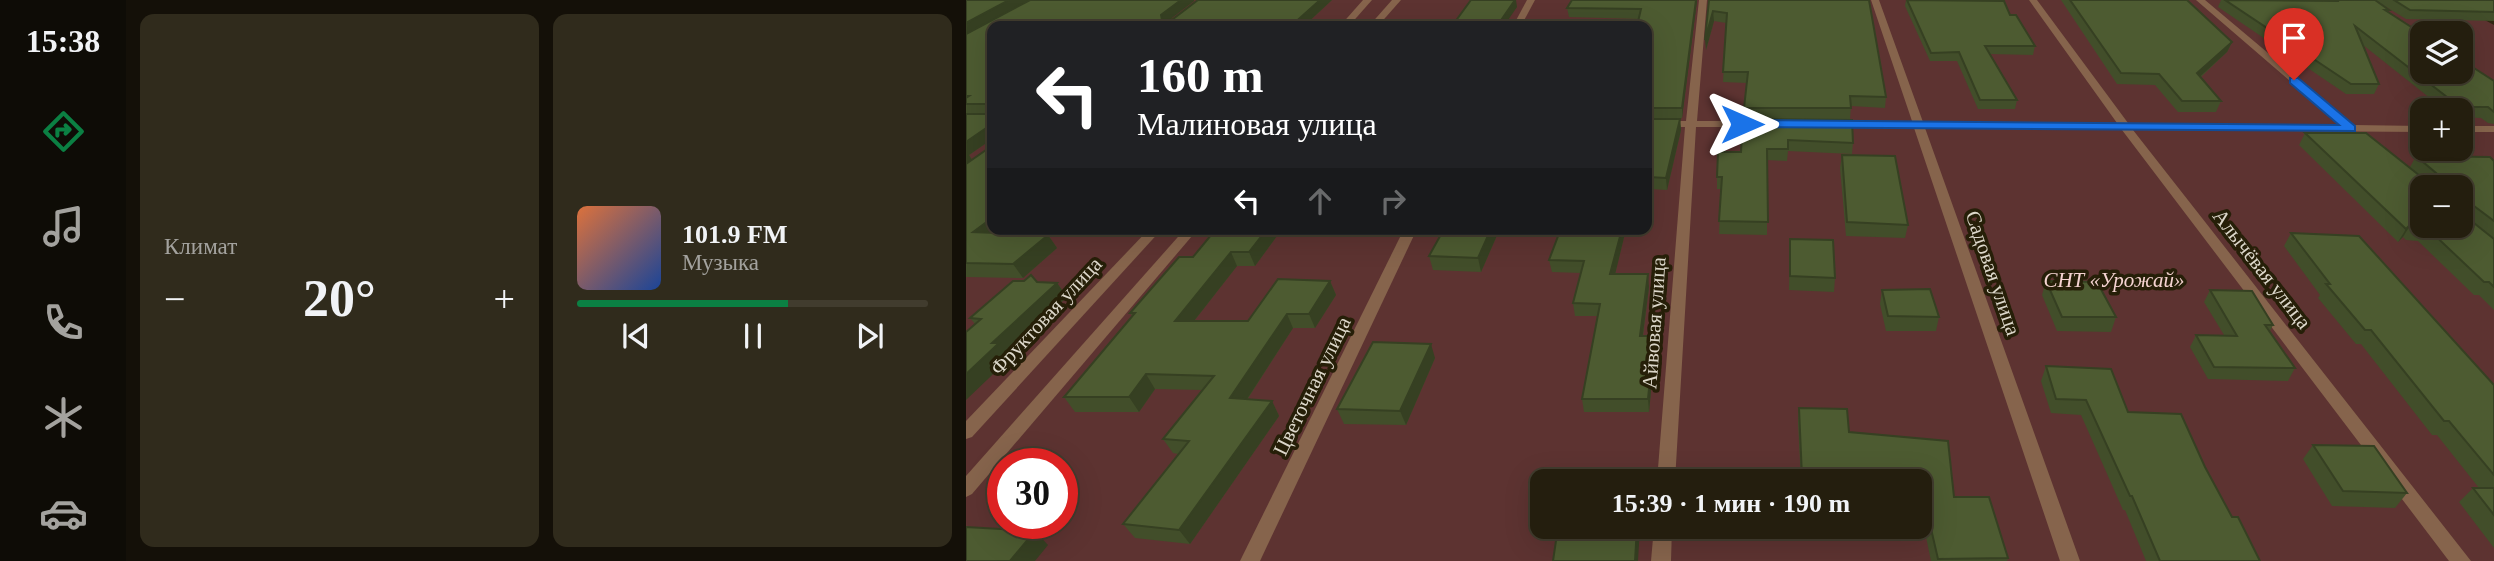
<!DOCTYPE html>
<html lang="ru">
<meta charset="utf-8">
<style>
:root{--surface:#241e0e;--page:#302b1c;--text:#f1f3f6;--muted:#a3a29e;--line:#413c2e;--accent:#0b8043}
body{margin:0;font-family:Georgia,serif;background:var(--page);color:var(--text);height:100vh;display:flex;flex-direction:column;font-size:26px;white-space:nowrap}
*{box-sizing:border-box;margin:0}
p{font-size:23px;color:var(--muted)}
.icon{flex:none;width:38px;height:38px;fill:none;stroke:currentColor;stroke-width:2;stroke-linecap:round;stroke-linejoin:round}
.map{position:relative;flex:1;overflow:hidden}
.side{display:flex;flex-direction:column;gap:14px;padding:14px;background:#141008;width:840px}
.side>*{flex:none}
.guide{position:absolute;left:21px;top:21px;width:665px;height:214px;border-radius:14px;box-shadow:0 7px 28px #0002,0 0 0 2px var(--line);background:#202124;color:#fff;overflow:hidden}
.controls{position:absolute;left:1444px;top:21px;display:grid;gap:14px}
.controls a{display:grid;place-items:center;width:63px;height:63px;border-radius:14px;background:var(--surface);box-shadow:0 7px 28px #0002,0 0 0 2px var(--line);font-size:35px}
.speed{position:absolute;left:21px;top:448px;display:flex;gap:14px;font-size:35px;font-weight:700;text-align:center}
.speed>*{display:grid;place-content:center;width:91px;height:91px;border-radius:50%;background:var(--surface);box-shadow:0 7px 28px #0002,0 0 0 2px var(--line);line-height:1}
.speed .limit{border:10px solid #d22;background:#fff;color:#111}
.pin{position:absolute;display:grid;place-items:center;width:60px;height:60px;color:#fff;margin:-72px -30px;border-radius:50% 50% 50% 0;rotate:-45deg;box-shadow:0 0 7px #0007}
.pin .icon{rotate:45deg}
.me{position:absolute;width:77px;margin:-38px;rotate:90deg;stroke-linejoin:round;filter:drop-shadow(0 0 5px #0008)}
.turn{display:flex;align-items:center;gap:24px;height:147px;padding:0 35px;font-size:32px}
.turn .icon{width:91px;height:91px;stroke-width:2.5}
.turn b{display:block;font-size:49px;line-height:60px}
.lanes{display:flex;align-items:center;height:66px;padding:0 35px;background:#0003;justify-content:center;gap:35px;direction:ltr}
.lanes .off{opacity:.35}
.big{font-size:52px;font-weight:600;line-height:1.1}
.side .tile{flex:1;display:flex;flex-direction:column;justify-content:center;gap:10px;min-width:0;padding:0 24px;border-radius:14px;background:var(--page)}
.song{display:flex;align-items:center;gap:21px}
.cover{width:84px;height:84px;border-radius:10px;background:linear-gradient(135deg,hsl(20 70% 55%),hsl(220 70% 35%))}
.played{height:7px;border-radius:4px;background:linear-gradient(90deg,var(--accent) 60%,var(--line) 60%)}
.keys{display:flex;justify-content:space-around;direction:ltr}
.heat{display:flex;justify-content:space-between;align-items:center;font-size:38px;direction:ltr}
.side .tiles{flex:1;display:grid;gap:14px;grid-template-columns:repeat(2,1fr)}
.trip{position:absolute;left:564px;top:469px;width:402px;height:70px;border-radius:14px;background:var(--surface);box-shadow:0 7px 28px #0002,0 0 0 2px var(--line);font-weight:600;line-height:70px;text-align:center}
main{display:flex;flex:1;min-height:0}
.menu{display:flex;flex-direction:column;width:126px;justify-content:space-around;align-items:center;background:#0e0c06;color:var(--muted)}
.menu .icon{width:49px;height:49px}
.menu .active{color:var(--accent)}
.menu b{font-size:32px;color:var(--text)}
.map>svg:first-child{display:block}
</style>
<main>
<nav class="menu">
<b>15:38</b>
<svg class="icon active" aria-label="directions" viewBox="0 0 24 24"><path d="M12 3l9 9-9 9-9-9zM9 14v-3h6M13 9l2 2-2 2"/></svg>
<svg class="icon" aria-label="music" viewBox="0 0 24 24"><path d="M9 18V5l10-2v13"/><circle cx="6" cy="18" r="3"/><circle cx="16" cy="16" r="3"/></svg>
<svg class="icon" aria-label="phone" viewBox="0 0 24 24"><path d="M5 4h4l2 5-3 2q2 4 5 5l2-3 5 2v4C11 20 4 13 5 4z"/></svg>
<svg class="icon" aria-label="climate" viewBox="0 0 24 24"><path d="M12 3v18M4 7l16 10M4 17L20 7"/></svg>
<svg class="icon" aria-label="car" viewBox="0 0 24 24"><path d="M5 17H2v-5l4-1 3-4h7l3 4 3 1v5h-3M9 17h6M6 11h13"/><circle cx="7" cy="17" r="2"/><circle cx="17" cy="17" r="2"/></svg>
</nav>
<section class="side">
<div class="tiles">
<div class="tile"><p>Климат</p>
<div class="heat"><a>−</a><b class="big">20°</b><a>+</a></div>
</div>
<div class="tile">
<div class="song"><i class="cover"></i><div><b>101.9 FM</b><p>Музыка</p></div></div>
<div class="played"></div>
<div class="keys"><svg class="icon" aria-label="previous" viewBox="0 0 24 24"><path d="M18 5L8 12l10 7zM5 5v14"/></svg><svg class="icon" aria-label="pause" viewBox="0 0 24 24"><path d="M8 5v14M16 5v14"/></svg><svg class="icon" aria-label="next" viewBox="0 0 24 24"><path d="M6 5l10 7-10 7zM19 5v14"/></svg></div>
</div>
</div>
</section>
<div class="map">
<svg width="1528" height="561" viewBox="0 0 1528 561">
<rect width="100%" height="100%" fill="#302812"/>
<!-- green -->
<path fill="#5d3331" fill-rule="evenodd" d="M0,0H1482L1528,25V561H0ZM26,26H681V229H26ZM1456,33H1494V72H1456ZM1456,110H1494V149H1456ZM1456,187H1494V226H1456ZM37,464H96V523H37ZM576,481H954V527H576Z"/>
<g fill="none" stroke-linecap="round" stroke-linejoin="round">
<!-- lane -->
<g fill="#86644c" fill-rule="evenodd">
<path d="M426,0H435L412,26H403Z"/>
<path d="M219,229H232L6,494L0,497V476Z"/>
</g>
<!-- street -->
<g fill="#86644c" fill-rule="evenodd">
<path d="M397,0H406L383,26H374Z"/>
<path d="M561,0H569L555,26H547Z"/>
<path d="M733,0H741L731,121H795L800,124L795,127H730L709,481H691L719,127H681V121H720Z"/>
<path d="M905,0H913L957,122L1151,123L1063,0H1071L1162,123L1375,125L1230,0H1239L1388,125L1456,126V132L1167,130L1505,561H1483L1156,130L959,128L1114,561H1094L948,128L868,127L863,124L868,121H946Z"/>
<rect x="1494" y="126" width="34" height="6"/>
<path d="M183,229H196L6,437L0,439V421Z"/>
<path d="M438,229H451L294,561H274Z"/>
<path d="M688,527H706L705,561H685Z"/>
</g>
</g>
<!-- wall -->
<g fill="#424e2a">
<path d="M0,0L228,1L204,19H207L232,0H366L338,26H26V139L3,155L6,160L26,229H38L33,233L82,235L91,248L57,278L0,277V114H20L0,113Z"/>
<path d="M731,0L716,118L681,119V26L673,19L603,17L601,8Z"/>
<path d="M743,0L920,97L919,108L885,106L884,119H778L781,83L757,82L760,23L748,21L740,50Z"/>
<path d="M940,0H1008L1044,15L1069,46L1067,55L1024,54L1051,100L1049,109H1012L991,61H964L939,6Z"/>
<path d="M1095,0H1221L1266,42L1261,52L1235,77L1255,101L1250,112H1212L1189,85L1151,84Z"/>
<path d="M1255,0L1355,1L1354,0H1409L1423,10L1422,12L1528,81V124L1522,123L1515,118L1494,117V110H1479L1397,45L1413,84L1408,94H1380L1252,7Z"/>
<path d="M1409,0H1528V21L1440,19Z"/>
<path d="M681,119H714L715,130L701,190L684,189L681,199Z"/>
<path d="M777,119L887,143L886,154L822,151L821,161L801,160V235L753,234L755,189H751V177L775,152Z"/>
<path d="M1339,133L1444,167L1450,156L1528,161V310L1513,295H1508L1452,241L1440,240L1437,237L1432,242L1333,145Z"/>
<path d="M876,155L942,225L939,238L880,236L874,168Z"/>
<path d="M316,229L289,266H271L228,321H282L364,281L370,295L349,328H327L281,400L306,401L313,416L224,544L169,538L157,524L212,454L207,453L197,439L236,390L189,389L173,412H109L98,397L166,316L164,313L227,257Z"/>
<path d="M373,229H421L419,232L373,231Z"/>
<path d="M660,229L649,274L683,287L677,336L689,348L683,412H618L616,399L632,316H609L607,303L615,273L586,272L583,260L609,231Z"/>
<path d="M532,233L515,272L467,270L463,256Z"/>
<path d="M1325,233L1528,385V548L1493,502L1507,488H1513L1471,435H1466L1395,344H1390L1352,298L1354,295L1318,246Z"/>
<path d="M824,239L869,278L868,292L823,290Z"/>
<path d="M1080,281L1150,317L1145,332L1091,331L1076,295Z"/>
<path d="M91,283L101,297L41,353L44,358L9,324L4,318Z"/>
<path d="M916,290L973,317L970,331H920L914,304Z"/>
<path d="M1244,290L1307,325L1304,331L1329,368L1322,381L1242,379L1224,347L1230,335H1258L1238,302Z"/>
<path d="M469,358L440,425L378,424L371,409Z"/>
<path d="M1080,366L1162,412L1239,467L1266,517L1294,561H1180L1159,510H1157L1115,415L1085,413L1075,381Z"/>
<path d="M833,408L883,432L988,497L1042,558L1041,561H965L954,508V481H835L832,422Z"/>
<path d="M1347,445L1441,493L1429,508L1366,506L1337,459Z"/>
</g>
<!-- shaded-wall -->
<g fill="#364022">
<path d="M43,0H64L0,35V23Z"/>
<path d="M215,0H228V1L198,24L195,15Z"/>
<path d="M354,0H366L338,26H325Z"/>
<path d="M549,0H550L551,7L538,26H531Z"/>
<path d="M730,0H731L716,118V108Z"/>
<path d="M747,11L748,21L740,50L739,40Z"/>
<path d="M1266,42L1261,52L1227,83L1231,73Z"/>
<path d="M714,119L715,130L701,190L700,178Z"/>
<path d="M26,124V139L3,155L8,163L0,169V142Z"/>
<path d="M683,177L684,189L681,199V185Z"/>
<path d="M26,218V229H38L17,246L7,232Z"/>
<path d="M1445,224L1437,237L1432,242L1440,229Z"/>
<path d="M301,229H316L289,266L283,252Z"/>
<path d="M525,229H531L532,233L515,272L512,258Z"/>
<path d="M656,229H660L646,287L644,274Z"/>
<path d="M82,235L91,248L57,278L47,264Z"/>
<path d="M265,252L271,266L217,335L209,321Z"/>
<path d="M682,274L683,287L675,349L674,336Z"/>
<path d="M364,281L370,295L349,328L343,314Z"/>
<path d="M91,283L101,297L41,353L44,358L0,400V374L26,343Z"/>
<path d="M321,314L327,328L272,413L264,398Z"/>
<path d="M688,336L689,348L683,412L682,399Z"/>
<path d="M465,344L469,358L440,425L434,411Z"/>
<path d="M180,374L189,389L173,412L163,397Z"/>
<path d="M306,401L313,416L224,544L213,530Z"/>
<path d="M671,527H674L672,561H669Z"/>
<path d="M69,531L82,545L69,561H44Z"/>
</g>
<!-- building -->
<g fill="#4d5b31" stroke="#364022" stroke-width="2" fill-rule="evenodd">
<path d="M0,0H43L0,23Z"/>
<path d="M64,0H215L195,15L196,20L207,19L232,0H354L325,26H26V124L0,142V114H20L22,112V104H0V98L3,96H0V34Z"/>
<path d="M505,0H549L531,26H486Z"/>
<path d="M606,0H730L716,108H681V26H671L675,9L601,8Z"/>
<path d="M743,0H903L920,97L884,96L885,108H778L782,72H757L761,13L747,11L739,40Z"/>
<path d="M941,0L1038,1L1044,15H1050L1069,46H1019L1051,100H1014L993,52L965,53Z"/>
<path d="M1104,0H1221L1266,42L1231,73L1255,101H1216L1193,74L1155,73Z"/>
<path d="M1259,0L1373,1L1371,0H1409L1423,10H1419L1456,34V72H1494V59L1528,81V112L1522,107H1494L1389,26L1413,84H1385Z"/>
<path d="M1428,0H1528V12L1444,10Z"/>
<path d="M681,119H714L700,178L683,177L681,185Z"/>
<path d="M777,119L886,120L887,143L822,140V149H801L802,222L753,221L756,177H751L752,152H775Z"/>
<path d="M1339,133H1400L1463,183L1470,173L1450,156L1524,157L1528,161V221L1504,203H1501L1498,215L1528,239V287L1523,282H1518L1460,227H1448L1445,224L1440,229ZM1456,187H1494V226H1456Z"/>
<path d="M20,150H26V218L7,232L82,235L47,264L0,263V164Z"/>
<path d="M876,155L929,156L942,225L881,222Z"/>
<path d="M250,229H301L283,252H265L209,321H282L312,279L364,281L343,314H321L264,398L306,401L213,530L157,524L223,441L197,439L248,376L180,374L163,397H98L169,313H164L213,257H227Z"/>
<path d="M478,229H525L512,258L463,256Z"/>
<path d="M610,229H656L644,274H682L674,336H688L682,399H616L634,304L607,303L618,261L583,260L594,231H609Z"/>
<path d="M1325,233L1393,236L1528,385V475L1483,421H1478L1405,330H1399L1360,284H1364Z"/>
<path d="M824,239L867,240L869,278L824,276Z"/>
<path d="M65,275L71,282L91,283L26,343H33L0,374V332L15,319L4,318L47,281H58Z"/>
<path d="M1080,281L1131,282L1150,317H1096Z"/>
<path d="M964,289L973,317L922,316L916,290Z"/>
<path d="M1244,290L1286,291L1307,325H1299L1329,368L1248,367L1230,335L1271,336Z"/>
<path d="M407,342L465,344L434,411L371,409Z"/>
<path d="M1080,366L1145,369L1162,412L1215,414L1239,467L1266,517H1272L1294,561H1194L1166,496H1164L1120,400L1090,399Z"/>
<path d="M833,408L881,409L883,432L982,441L988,497H1023L1042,558L972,559L954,481H927V479L836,477Z"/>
<path d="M1347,445L1408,446L1441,493L1377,491Z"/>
<path d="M1507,488H1528V515Z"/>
<path d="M0,527L69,531L44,561H0Z"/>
<path d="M592,527H671L669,561H587Z"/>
</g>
<!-- route -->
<path fill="#1a73e8" stroke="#114b97" stroke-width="2" d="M1324,78H1332L1389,126V131L776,127L769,124L776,120L1373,125L1324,83Z"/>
<g text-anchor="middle" stroke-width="7" stroke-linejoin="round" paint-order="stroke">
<!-- street labels -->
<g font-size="21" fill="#dcd7ca" stroke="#261f08">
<text transform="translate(1296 269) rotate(52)" y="7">Алычёвая улица</text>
<text transform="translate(1027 273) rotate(71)" y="7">Садовая улица</text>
<text transform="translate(80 316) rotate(-47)" y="7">Фруктовая улица</text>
<text transform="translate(688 323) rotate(-86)" y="7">Айвовая улица</text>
<text transform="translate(346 386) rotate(-64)" y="7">Цветочная улица</text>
</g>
<!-- park labels -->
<g font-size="21" font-style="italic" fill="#f6d4d2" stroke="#261f08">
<text x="1148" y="287">СНТ «Урожай»</text>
</g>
</g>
</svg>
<div class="controls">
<a><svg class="icon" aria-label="layers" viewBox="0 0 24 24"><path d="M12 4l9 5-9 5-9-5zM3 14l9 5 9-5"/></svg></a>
<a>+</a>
<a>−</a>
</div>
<div class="speed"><div class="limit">30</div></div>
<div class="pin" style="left:1328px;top:80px;background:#d93025"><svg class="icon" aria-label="arrive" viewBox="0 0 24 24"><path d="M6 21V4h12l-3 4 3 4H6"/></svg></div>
<svg class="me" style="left:776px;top:124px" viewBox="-20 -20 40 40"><path d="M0-17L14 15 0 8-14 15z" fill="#1a73e8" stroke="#fff" stroke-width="4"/></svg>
<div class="trip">15:39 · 1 мин · 190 m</div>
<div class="guide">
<div class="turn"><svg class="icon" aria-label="left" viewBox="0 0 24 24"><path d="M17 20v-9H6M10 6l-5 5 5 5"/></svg><div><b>160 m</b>Малиновая улица</div></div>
<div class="lanes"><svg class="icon" aria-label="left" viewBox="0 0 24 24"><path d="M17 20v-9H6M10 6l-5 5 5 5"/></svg><svg class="icon off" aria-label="ahead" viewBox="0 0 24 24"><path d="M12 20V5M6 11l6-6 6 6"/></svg><svg class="icon off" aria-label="right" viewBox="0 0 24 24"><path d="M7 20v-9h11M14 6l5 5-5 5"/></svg></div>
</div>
</div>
</main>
